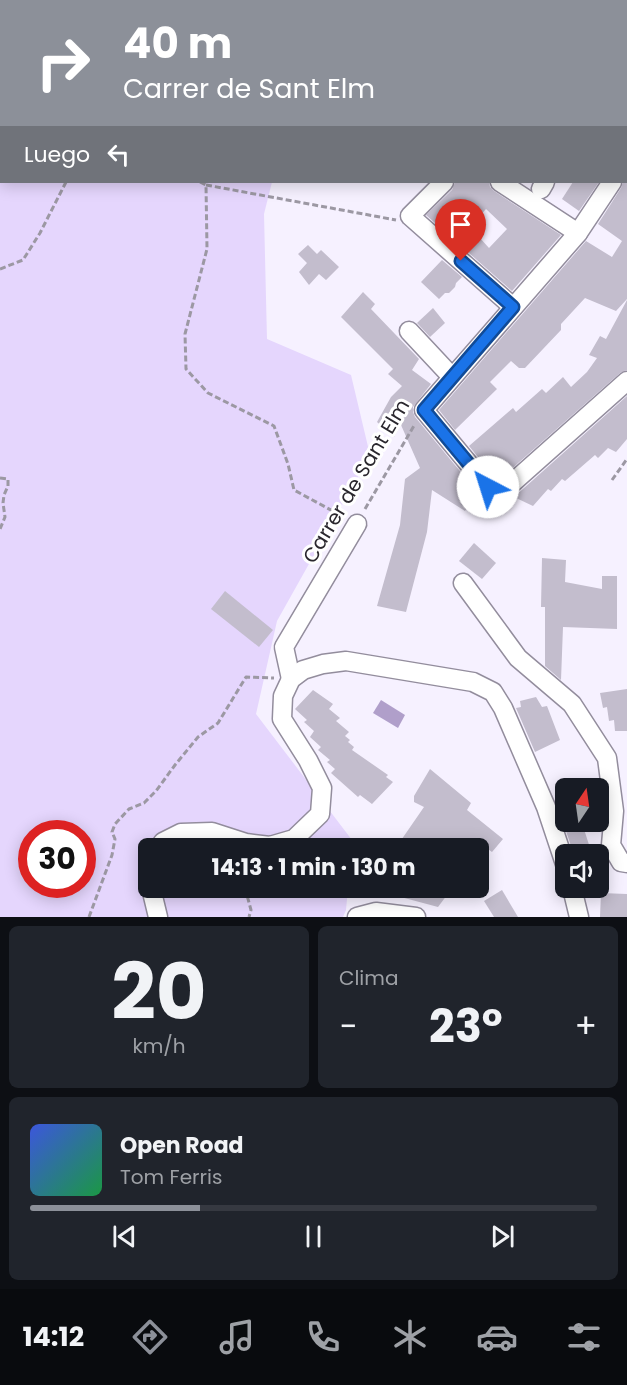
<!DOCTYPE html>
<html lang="es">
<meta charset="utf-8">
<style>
:root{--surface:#171b24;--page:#20242c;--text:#f1f3f6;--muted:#9ea1a6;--line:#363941;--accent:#8c9099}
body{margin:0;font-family:Poppins,sans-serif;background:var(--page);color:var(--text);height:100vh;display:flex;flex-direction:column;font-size:22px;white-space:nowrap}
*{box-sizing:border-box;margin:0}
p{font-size:20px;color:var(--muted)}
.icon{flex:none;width:33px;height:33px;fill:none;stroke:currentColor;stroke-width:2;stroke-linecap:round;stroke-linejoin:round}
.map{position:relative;height:917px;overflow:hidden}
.side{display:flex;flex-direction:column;gap:9px;padding:9px;background:#0d0f14;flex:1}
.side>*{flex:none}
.hud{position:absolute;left:0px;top:0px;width:627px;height:183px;box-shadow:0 3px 15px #0003;background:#8c9099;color:#fff;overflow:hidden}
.needle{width:39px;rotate:13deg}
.buttons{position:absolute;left:555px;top:778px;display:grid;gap:12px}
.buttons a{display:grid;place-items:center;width:54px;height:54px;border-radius:9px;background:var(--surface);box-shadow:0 3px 15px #0003;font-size:30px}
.speed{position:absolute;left:18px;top:820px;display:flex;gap:12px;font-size:30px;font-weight:700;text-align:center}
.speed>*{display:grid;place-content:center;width:78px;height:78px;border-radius:50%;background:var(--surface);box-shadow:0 3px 15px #0003;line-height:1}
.speed .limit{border:9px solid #d22;background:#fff;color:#111}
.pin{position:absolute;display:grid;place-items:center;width:51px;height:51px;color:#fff;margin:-62px -26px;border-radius:50% 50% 50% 0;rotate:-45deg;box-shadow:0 0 6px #0007}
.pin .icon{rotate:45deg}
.me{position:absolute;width:66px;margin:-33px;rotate:320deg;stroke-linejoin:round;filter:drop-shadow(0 0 4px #0008)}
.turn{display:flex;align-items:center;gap:21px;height:126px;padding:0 24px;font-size:27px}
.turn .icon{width:78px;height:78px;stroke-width:2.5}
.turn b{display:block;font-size:42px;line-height:51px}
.then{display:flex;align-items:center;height:57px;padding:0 24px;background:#0003;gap:12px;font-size:22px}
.big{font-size:45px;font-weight:700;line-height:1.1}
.side .widget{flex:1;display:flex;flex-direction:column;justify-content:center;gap:9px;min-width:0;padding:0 21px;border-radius:9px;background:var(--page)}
.side .dial{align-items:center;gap:0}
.dial b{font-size:78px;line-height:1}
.song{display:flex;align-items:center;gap:18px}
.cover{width:72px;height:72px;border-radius:9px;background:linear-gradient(135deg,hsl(230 70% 55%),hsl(140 70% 35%))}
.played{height:6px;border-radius:3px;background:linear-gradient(90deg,var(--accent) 30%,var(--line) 30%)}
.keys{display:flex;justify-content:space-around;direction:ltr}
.heat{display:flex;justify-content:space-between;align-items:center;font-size:33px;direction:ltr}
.side .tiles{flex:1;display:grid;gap:9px;grid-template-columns:1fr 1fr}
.widget:last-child{grid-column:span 2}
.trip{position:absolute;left:138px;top:838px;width:351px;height:60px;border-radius:9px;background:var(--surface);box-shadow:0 3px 15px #0003;font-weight:700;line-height:60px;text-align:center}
.tabs{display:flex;height:96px;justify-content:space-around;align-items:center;background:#090b0e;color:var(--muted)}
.tabs .icon{width:42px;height:42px}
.tabs .on{color:var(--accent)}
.tabs b{font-size:27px;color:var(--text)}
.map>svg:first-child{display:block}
</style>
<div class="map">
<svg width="627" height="917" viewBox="0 0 627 917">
<rect width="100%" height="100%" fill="#f6f1ff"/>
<!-- green -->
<path fill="#e5d6fd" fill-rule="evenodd" d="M1,36L2,182H272L264,214L267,339L351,375L370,455L277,621L256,714L352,840L351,849H148V888H348L346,910L343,917H0V37ZM32,834H82V885H32Z"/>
<!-- water -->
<path fill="#b09fca" d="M381,700L405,715L398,728L373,713Z"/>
<!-- building -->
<g fill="#c3bdcd" fill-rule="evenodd">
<path d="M455,182H489L490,187L494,191L561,235L512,291L426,215L452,190ZM486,209L507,229L489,248L470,227Z"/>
<path d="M573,182H599L579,211L562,199Z"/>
<path d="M623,182H627V299L616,311L585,298L561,324V330L525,368H519L511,361L490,382L497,389L455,430L439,410L586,241L612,257L622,241L598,224L621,188Z"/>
<path d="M308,245L317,254L321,250L339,267L326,280L319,274L309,285L299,272L307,263L298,254Z"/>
<path d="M442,260L462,277L456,283L455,287L449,293H445L439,299L421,282Z"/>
<path d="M363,292L375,304L371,309L419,359L412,370L431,384L413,407V412L415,417L479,494L496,503L494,507L474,497L465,511L432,490L427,532L406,612L377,606L400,525L405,479L420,468L401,425L394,437L377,422L391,397L402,386L388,374L393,369L341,317Z"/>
<path d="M627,300V370L620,373L499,480L495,478L469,446L513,408L516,412L542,389L546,393L563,377L571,387L587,372L597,358L589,355L600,336L606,339Z"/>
<path d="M433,308L445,323L430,337L417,323Z"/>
<path d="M627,396V439L616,452L608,448L598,458L595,455L565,481L562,479L551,491L548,489L533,506L514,497Z"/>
<path d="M474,543L496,563L482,579L459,561Z"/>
<path d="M542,558L566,560L565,582L602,589V576H617V629L563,627L561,680L545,666V607H541Z"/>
<path d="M225,591L273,630L259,647L211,609Z"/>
<path d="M627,689V731H615L614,720L609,721L607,707L603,708L600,693Z"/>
<path d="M313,690L333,704L329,709L340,718L336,721L349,732L345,736L350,740L348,742L354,747L352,750L388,775L386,777L393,782L372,804L360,795L358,797L331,773L335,769L327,762L330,760L318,750L321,747L310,737L314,731L304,722L307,720L295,709Z"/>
<path d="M536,697L542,707L547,706L560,740L535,752L516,708L521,707L520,701Z"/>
<path d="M430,769L471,803L467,810L503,839L492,852L478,842L474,849H458L444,839L437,849H395L424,807L414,802V796Z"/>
<path d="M582,823L591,851L574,855L565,828Z"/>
<path d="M382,888H435L447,895L438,907L382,892Z"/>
<path d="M502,890L518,917H494L484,901Z"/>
<path d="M601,893L627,894V917H600Z"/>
</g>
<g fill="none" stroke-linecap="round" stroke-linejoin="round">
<defs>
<g id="street">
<path d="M476,2L479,0"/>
<path d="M626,162L627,159"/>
<path d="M444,182L410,216L513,307"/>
<path d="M500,182L578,233"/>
<path d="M612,182L578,233L424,410L488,487L501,493L627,381"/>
<path d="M541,189L545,182"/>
<path d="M409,331L452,377"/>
<path d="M463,583L518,658L572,704L607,758L614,811L611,845L621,862L627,863"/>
<path d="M291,679L284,647L357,524"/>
<path d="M158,849L163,842L181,833L212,832L246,843L270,846L294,839L320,814L322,788L308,760L282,719L283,696L291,679L303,670L323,664L346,661L473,682L493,692L503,708L546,807L566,867"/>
<path d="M151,888L158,917"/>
<path d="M572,888L579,917"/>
<path d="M357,917L376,912L416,917"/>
</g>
<g id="secondary">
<path d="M578,0V2"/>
<path d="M626,79L627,82"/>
</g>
</defs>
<!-- street casing -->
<use href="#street" stroke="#938d9d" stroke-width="21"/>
<!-- secondary casing -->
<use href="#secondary" stroke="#938d9d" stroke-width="27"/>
<!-- path -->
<g stroke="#9c98a3" stroke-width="3" stroke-dasharray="6 3" stroke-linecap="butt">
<path d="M0,83H2"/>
<path d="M200,182L206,185L207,249L185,334L186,369L208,393L274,426L288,464L294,490L342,516"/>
<path d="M206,185L396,220"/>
<path d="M0,269L23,260L40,233L66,182"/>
<path d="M0,478L8,479V486L4,495L3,503L5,517L0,529"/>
<path d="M612,480L627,459"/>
<path d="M365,509L415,424"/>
<path d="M245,888L251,910L249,917"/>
<path d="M89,917L112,855L115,839L112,832L115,824L129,809L144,803L156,791L175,765L198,737L218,723L246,677L274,678"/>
</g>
<!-- street -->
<use href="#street" stroke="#fff" stroke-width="18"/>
<!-- secondary -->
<use href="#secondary" stroke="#fff" stroke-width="24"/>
</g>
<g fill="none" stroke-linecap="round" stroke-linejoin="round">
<defs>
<path id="route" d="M461,261L513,307L424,410L488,487"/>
</defs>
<!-- route casing -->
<use href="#route" stroke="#114b97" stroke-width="15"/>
<!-- route -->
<use href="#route" stroke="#1a73e8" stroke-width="10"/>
</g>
<g text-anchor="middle" stroke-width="6" stroke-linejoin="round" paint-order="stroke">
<!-- street labels -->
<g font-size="20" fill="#2a272e" stroke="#fff">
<text transform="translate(356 481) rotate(-59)" y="7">Carrer de Sant Elm</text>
</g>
</g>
</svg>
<div class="buttons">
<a><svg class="needle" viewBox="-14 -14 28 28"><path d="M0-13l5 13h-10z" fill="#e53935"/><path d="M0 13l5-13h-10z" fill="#9ea1a6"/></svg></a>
<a><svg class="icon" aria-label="sound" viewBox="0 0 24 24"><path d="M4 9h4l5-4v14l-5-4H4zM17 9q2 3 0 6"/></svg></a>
</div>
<div class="speed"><div class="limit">30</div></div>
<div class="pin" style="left:461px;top:261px;background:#d93025"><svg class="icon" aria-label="arrive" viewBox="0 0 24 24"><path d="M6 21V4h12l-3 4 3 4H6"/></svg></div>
<svg class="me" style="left:488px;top:487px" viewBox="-20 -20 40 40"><circle r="19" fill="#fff"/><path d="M0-13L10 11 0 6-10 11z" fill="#1a73e8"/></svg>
<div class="trip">14:13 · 1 min · 130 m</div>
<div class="hud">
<div class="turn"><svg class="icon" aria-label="right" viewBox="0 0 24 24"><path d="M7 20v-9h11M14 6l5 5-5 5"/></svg><div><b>40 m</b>Carrer de Sant Elm</div></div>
<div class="then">Luego<svg class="icon" aria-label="left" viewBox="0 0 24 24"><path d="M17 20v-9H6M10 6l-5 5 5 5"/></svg></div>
</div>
</div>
<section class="side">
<div class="tiles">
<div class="widget dial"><b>20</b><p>km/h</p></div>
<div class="widget"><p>Clima</p>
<div class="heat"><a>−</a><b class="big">23°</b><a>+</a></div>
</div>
<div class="widget">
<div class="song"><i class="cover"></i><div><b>Open Road</b><p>Tom Ferris</p></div></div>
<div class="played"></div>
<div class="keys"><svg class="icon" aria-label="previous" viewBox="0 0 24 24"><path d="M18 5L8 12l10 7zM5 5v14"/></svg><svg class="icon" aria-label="pause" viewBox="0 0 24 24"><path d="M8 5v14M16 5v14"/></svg><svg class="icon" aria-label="next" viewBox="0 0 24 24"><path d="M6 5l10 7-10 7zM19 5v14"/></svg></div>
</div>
</div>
</section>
<nav class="tabs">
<b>14:12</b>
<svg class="icon on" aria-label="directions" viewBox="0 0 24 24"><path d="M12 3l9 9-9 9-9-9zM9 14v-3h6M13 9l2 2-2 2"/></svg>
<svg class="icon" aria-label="music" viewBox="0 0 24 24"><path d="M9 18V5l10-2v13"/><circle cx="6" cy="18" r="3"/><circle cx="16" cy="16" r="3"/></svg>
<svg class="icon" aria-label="phone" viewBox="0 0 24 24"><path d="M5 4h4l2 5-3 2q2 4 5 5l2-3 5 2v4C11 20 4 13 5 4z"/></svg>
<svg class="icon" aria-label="climate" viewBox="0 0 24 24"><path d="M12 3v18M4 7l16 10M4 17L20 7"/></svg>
<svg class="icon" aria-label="car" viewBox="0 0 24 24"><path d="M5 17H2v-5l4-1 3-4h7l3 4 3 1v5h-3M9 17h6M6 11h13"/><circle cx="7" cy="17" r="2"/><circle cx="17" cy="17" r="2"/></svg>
<svg class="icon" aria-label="filters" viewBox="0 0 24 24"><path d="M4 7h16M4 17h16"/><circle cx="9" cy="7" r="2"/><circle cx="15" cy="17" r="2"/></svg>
</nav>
